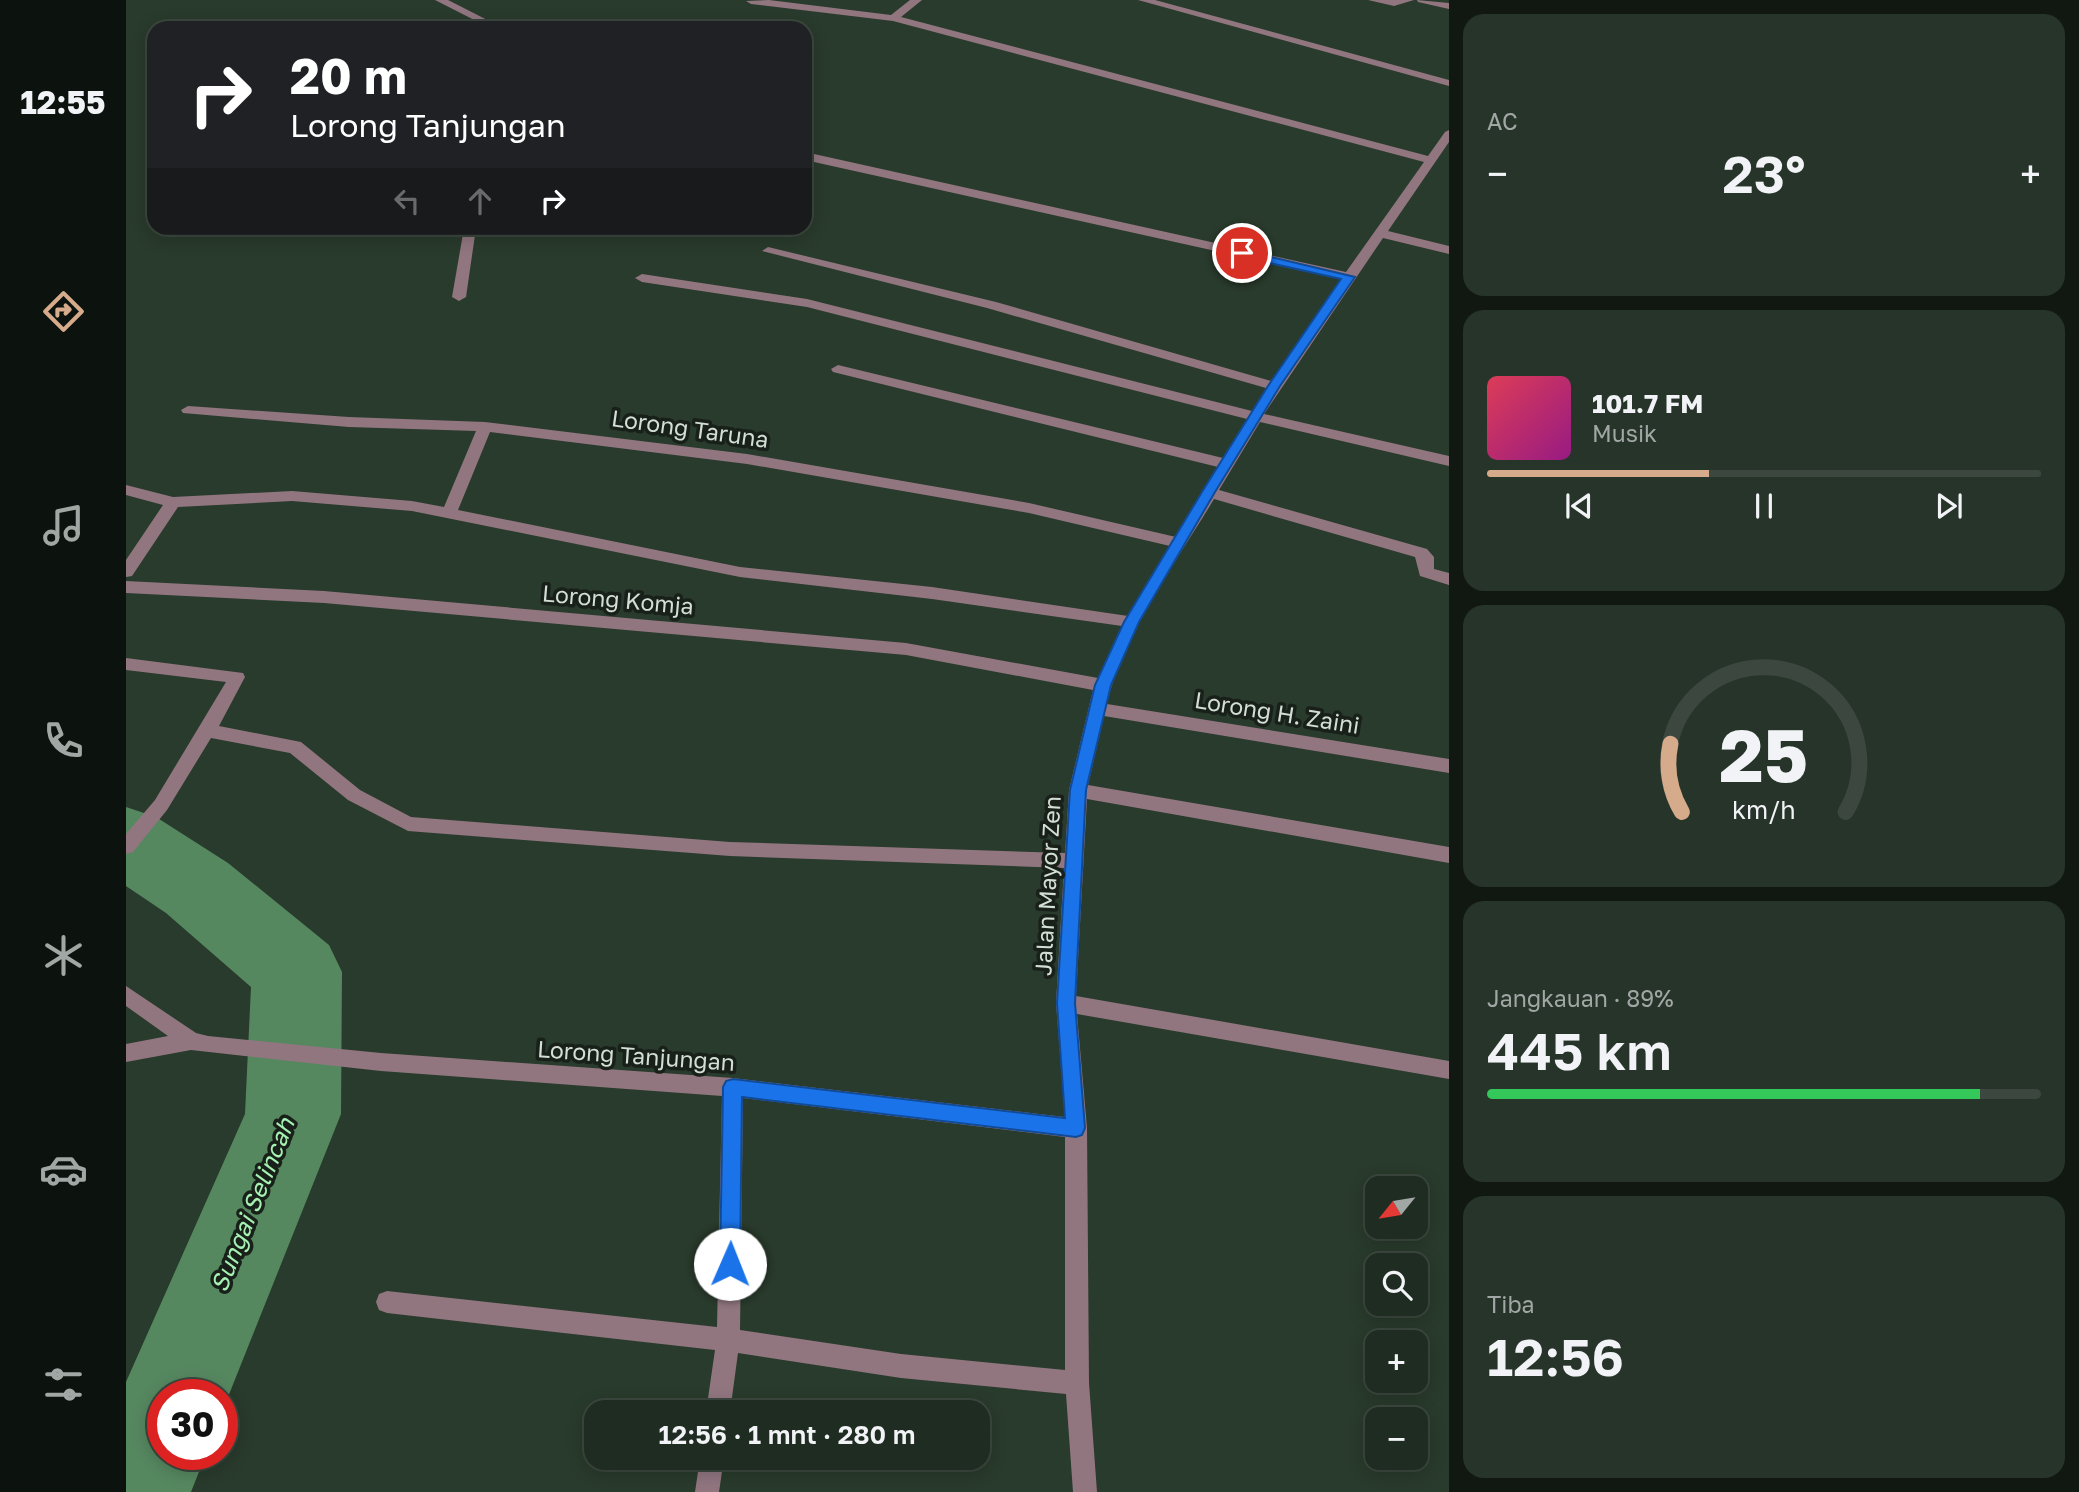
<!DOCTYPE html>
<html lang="id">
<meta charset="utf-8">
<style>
:root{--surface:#1f2c21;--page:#27342a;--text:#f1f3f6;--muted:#a1a7a5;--line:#3c483f;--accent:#d6ab8b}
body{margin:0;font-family:"Golos Text",sans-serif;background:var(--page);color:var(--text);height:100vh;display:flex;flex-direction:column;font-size:26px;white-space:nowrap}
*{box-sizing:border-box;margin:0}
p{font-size:23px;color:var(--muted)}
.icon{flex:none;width:38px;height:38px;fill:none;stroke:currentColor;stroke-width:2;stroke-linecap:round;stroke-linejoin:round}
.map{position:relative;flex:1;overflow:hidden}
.sheet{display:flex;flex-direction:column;gap:14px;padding:14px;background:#111812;width:630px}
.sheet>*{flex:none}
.top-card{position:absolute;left:21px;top:21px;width:665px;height:214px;border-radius:21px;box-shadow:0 4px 18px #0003,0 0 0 2px var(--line);background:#202124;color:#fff;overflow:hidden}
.needle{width:46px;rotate:240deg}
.buttons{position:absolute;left:1239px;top:1176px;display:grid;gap:14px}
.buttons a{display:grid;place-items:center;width:63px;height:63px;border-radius:14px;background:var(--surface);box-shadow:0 4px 18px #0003,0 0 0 2px var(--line);font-size:35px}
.speed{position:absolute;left:21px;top:1379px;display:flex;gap:14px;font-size:35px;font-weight:700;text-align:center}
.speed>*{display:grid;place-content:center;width:91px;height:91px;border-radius:50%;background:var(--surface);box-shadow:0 4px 18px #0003,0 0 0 2px var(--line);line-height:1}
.speed .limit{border:10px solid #d22;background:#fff;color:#111}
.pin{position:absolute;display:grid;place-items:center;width:60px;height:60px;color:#fff;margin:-30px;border:4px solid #fff;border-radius:50%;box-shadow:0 2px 7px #0007}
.me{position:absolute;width:77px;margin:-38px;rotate:1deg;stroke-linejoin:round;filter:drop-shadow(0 0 5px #0008)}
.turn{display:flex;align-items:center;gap:24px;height:147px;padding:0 28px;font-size:32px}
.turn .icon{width:91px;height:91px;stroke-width:2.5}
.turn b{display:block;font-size:49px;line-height:60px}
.lanes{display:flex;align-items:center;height:66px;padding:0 28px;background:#0003;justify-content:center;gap:35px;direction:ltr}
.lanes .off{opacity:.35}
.big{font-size:52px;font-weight:600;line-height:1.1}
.sheet .card{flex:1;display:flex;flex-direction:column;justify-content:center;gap:10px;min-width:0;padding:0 24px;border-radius:21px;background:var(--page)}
.sheet .dial{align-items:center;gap:0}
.dial svg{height:182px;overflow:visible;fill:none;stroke:var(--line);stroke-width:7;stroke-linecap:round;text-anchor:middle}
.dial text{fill:var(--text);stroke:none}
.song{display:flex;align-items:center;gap:21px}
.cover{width:84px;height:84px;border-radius:10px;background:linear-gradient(135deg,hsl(350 70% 55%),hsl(310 70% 35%))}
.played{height:7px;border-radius:4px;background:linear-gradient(90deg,var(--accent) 40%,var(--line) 40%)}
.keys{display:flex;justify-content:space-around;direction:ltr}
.heat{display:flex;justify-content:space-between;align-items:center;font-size:38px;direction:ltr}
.charge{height:10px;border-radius:5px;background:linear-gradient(90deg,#34c759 89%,var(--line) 0)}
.trip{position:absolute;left:458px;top:1400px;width:406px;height:70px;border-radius:21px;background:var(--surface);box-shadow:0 4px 18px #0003,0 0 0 2px var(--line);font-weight:600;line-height:70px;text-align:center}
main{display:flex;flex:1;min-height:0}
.tabs{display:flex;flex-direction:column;width:126px;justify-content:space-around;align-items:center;background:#0c120d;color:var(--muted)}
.tabs .icon{width:49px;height:49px}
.tabs .selected{color:var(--accent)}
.tabs b{font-size:32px;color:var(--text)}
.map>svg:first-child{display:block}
</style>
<main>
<nav class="tabs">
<b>12:55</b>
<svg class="icon selected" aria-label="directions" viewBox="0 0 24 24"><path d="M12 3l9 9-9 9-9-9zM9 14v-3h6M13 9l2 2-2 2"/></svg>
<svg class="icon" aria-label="music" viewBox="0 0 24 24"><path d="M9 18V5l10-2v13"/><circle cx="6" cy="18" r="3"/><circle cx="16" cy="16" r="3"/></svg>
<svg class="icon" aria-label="phone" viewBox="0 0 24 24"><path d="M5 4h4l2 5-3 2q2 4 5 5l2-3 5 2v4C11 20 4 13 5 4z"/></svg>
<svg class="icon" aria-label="climate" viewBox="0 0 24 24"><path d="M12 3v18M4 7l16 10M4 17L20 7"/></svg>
<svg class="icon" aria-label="car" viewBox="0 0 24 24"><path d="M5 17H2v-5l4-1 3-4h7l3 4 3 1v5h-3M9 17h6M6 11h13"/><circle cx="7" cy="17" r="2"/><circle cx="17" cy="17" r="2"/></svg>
<svg class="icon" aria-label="filters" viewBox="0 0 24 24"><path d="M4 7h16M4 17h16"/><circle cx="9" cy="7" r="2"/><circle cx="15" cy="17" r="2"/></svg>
</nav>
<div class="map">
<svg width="1323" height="1492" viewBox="0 0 1323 1492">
<rect width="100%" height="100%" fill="#293b2c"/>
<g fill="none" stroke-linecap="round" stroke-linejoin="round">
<!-- river -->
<path fill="#568860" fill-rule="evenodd" d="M0,807L30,817L102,863L203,945L216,972L215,1114L96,1412V1395H37V1454H80L65,1492H0V1382L119,1114L125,987L40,913L0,886Z"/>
<!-- minor -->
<g fill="#917680" fill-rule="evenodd">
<path d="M309,0H322L377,28H364Z"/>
<path d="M643,0L765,15L784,0H796L775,17L1302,156L1319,132L1323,130V142L1262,231L1323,246V254L1257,238L1138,414L1323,456V466L1134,422L1093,490L1301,549L1308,557V569L1323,573V585L1294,576L1289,557L1088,499C1050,563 998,630 981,704L1323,759V773L978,716L962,785L1323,847V863L961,799L950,996L1323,1061V1079L951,1014L961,1128L963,1383L971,1492H947L940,1394L775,1378L612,1353L604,1412H580L589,1350L261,1313L253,1310L250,1302L253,1294L261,1291L591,1327L596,1096L255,1071L65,1050L0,1062V1044L42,1036L0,1006V986L70,1033L82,1036L255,1053L607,1078L939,1117L930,1003L938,868L604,856L282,831L222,800L164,753L85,738L41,810L7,852L0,854V834L29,800L100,682L0,670V658L117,673L119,677L93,726L175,742L234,790L285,817L604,842L939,853L943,790L967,690L780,655L198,603L0,593V581L198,591L780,643L972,678L996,626L806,599L614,577L286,511L166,501L52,507L6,576L0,577V560L37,505L0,495V485L47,497L166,491L286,501L318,507L350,431L223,427L57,413L55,410L62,406L223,417L359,422L621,454L903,503L1050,537L1092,467L707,372L705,369L712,365L1097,458L1121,419L681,307L516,282L509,278L516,274L681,299L1126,411L1140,388L861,308L636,251L642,247L870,302L1145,381L1216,279L679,160V152L1220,272L1298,162L767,21L625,4L620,1ZM364,432L621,464L903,513L1044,546L1002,616L806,587L614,567L332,510ZM617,1098L939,1137V1370L775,1354L614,1330Z"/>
<path d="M1012,0H1029L1323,80V86Z"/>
<path d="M1242,0H1288L1268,6Z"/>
<path d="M1291,0L1323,3V9L1292,2Z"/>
<path d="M338,228H350L340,297L333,301L326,297Z"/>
<path d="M574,1458H598L593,1492H569Z"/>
</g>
</g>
<!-- route -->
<path fill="#1a73e8" stroke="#114b97" stroke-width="2" d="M1116,250L1229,277L1154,386L1089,492L1013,622L985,685L960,790L949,1003L959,1128L956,1135L950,1137L616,1097L614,1264L611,1271L604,1274L597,1271L594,1264L597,1087L600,1081L607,1079L939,1118L931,1003L944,790L969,685L998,622L1076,492L1142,386L1215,279L1112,256L1110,253Z"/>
<g text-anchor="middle" stroke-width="7" stroke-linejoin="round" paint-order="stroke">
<!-- street labels -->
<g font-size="23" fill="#d3ded4" stroke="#182019">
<text transform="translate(564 429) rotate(8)" y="8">Lorong Taruna</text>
<text transform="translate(492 600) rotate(5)" y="8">Lorong Komja</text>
<text transform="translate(1151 713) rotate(9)" y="8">Lorong H. Zaini</text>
<text transform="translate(922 886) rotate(-87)" y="8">Jalan Mayor Zen</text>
<text transform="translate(510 1056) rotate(4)" y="8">Lorong Tanjungan</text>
</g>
<!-- water labels -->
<g font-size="24" font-style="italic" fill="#a6f1b4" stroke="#182019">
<text transform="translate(127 1205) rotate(-68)" y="8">Sungai Selincah</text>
</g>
</g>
</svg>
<div class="buttons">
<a><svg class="needle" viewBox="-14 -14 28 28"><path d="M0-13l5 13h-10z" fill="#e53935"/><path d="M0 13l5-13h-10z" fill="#a1a7a5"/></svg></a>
<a><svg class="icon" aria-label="search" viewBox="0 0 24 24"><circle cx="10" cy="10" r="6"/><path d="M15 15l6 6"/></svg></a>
<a>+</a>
<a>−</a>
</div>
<div class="speed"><div class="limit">30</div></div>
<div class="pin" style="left:1116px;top:253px;background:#d93025"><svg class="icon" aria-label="arrive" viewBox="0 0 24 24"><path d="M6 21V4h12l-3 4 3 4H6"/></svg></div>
<svg class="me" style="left:604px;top:1264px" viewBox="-20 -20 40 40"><circle r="19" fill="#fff"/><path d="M0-13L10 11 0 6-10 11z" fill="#1a73e8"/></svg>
<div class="trip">12:56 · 1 mnt · 280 m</div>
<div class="top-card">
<div class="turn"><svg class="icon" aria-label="right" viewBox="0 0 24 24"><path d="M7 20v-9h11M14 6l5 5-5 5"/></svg><div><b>20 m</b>Lorong Tanjungan</div></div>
<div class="lanes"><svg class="icon off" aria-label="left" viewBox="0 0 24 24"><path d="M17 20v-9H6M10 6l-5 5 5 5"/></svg><svg class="icon off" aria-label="ahead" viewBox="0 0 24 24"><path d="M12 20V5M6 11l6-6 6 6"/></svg><svg class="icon" aria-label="right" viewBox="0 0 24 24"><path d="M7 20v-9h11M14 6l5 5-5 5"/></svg></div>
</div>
</div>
<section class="sheet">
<div class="card"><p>AC</p>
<div class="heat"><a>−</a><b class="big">23°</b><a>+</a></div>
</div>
<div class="card">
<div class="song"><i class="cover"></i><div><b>101.7 FM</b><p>Musik</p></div></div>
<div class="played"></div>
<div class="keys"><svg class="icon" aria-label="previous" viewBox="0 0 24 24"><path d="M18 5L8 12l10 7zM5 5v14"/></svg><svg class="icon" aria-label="pause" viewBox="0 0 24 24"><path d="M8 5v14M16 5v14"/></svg><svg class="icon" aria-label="next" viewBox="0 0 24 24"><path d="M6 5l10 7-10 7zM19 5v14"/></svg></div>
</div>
<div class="card dial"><svg viewBox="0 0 100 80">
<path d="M14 69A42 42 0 1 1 86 69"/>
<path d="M14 69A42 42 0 0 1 9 39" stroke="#d6ab8b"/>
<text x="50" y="56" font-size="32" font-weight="700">25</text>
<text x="50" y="72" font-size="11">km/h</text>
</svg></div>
<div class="card"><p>Jangkauan · 89%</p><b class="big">445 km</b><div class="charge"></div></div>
<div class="card"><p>Tiba</p><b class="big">12:56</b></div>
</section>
</main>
